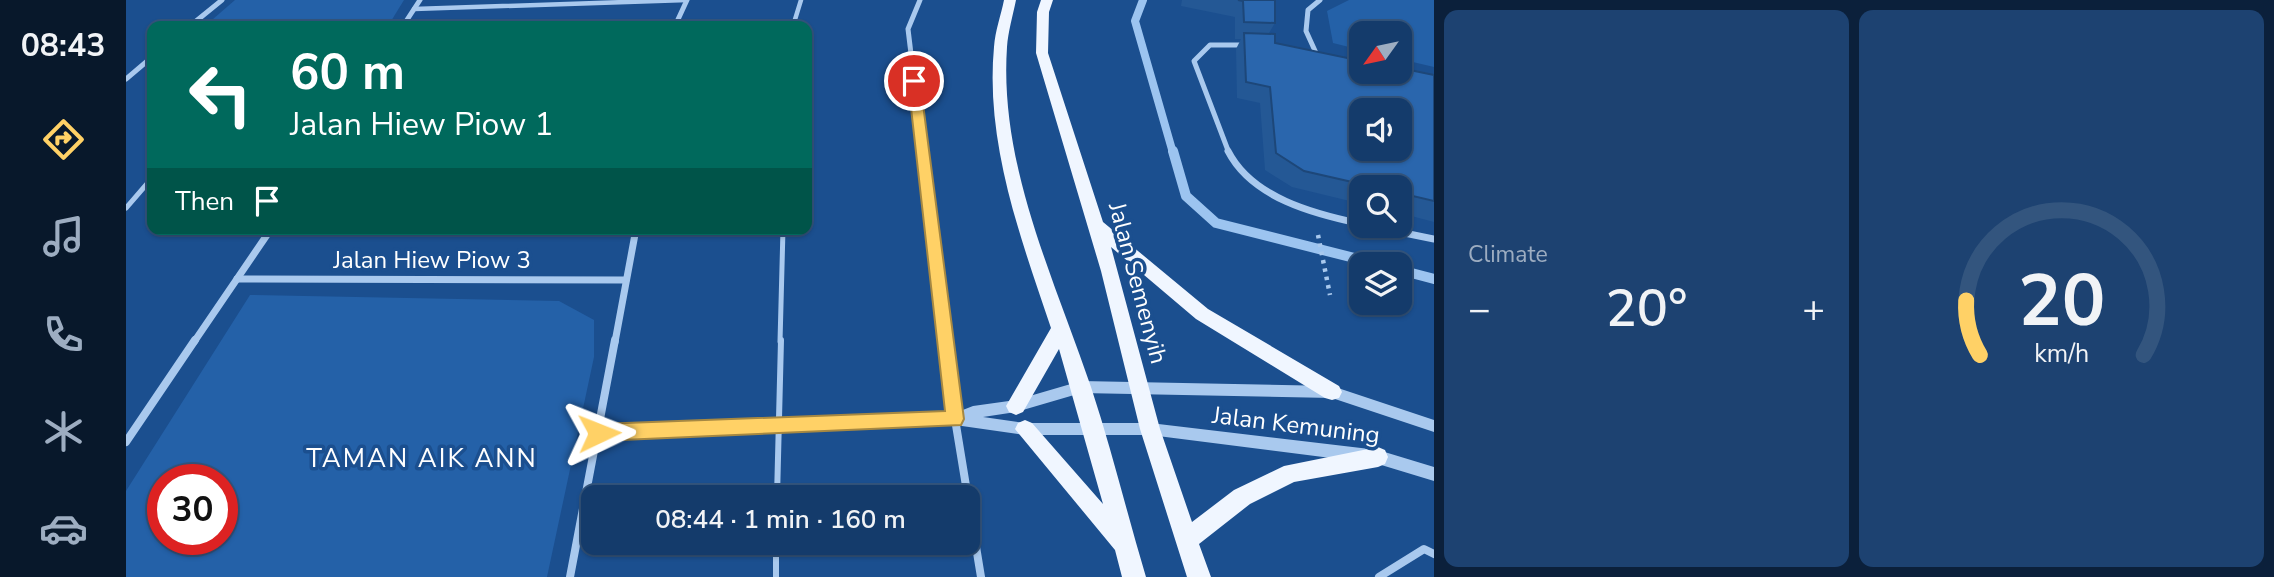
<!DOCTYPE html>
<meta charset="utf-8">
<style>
:root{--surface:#143b6b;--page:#1d4271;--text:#f1f3f6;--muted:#9dadc1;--line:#33557e;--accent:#ffd166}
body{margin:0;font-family:"Nunito Sans",sans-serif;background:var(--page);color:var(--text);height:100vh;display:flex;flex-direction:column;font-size:26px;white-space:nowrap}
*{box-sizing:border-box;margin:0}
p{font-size:23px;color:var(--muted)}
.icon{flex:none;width:38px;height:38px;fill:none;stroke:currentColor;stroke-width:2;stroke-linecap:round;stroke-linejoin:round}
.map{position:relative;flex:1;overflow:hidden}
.panel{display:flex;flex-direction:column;gap:10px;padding:10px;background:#0b203b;width:840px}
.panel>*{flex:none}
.banner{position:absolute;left:21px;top:21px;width:665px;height:214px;border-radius:14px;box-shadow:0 2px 5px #0004,0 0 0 2px var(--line);background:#00695c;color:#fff;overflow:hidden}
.needle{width:46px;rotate:237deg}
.buttons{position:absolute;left:1223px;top:21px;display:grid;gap:14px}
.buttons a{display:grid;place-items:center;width:63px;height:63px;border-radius:14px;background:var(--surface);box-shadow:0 2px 5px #0004,0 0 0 2px var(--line);font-size:35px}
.speed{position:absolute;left:21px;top:464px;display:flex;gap:14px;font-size:35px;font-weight:700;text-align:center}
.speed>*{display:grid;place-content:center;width:91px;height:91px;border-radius:50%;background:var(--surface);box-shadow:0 2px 5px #0004,0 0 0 2px var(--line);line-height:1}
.speed .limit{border:10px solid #d22;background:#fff;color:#111}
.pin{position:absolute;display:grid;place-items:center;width:60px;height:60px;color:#fff;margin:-30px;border:4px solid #fff;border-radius:50%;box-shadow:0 2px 7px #0007}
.me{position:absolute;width:77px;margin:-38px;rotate:88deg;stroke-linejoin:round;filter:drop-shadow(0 0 5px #0008)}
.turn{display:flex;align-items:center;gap:24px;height:147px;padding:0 28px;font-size:32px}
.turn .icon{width:91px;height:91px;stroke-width:2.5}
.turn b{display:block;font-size:49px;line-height:60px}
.then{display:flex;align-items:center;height:66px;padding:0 28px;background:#0003;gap:14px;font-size:26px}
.big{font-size:52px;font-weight:600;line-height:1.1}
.panel .card{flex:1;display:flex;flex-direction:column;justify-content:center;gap:10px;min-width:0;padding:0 24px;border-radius:14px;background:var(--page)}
.panel .dial{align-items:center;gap:0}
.dial svg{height:182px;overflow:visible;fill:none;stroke:var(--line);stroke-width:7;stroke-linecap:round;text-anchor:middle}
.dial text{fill:var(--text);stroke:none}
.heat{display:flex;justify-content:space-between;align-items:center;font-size:38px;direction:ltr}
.panel .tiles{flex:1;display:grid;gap:10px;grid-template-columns:repeat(2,1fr)}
.trip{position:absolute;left:455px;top:485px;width:399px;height:70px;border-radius:14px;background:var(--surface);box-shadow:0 2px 5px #0004,0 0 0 2px var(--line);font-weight:600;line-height:70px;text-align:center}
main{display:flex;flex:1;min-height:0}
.menu{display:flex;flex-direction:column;width:126px;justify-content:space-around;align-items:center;background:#08182b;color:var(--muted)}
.menu .icon{width:49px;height:49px}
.menu .on{color:var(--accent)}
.menu b{font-size:32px;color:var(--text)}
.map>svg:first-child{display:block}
</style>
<main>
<nav class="menu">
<b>08:43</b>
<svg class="icon on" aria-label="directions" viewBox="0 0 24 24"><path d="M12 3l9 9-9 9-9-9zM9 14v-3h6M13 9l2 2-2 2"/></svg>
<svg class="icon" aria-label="music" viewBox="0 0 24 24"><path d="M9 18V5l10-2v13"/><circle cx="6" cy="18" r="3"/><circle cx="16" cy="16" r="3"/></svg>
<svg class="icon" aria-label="phone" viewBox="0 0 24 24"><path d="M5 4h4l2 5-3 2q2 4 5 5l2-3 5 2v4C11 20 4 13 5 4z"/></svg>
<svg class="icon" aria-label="climate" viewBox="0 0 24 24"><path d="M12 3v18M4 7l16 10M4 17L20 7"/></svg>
<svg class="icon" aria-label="car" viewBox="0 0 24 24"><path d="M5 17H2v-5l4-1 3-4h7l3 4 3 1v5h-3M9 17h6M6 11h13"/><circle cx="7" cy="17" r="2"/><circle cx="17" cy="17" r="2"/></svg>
</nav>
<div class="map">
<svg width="1308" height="577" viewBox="0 0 1308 577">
<rect width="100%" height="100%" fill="#1b4f8f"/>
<!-- green -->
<g fill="#2461a8" fill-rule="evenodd">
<path d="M109,0H278L262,26H79Z"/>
<path d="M1223,0H1308V67L1274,59V33H1236L1235,50L1207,43L1201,11Z"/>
<path d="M124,295L433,301L468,320V357L421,577H0V491ZM37,480H96V539H37Z"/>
</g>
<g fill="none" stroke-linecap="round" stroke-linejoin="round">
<!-- stream-far1 -->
<path stroke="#9cc4f0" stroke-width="8" d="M1017,0L1009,21L1047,153"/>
<!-- stream -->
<g stroke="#9cc4f0" stroke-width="10">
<path d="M1047,151L1060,196L1090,223L1252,264"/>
<path d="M1274,270L1308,279"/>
</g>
<!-- path -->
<path stroke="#a9c9ee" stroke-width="4.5" stroke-dasharray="3.5 5" stroke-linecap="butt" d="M1192,235L1204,295"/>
<!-- service-far2 -->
<g stroke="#a9c9ee" stroke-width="4.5">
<path d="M288,9L561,0"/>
<path d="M667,26L675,0"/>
</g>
<!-- service-far1 -->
<g stroke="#a9c9ee" stroke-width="5">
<path d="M0,208L26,178"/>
<path d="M654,342L657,229"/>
</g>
<!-- service -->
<g stroke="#a9c9ee" stroke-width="6">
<path d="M651,497L655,340"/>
<path d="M650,542V577"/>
</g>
<!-- minor-far2 -->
<g stroke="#a9c9ee" stroke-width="5">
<path d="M794,0L782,29L797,153"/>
<path d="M64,26L96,0"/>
<path d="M277,26L294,0"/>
<path d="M549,26L561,0"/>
<path d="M1190,53L1180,31L1182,10L1194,0"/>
<path d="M0,79L26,57"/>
<path d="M1103,153L1068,61L1084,45H1121"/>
</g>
<!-- minor-far1 -->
<g stroke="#a9c9ee" stroke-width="7">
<path d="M797,151L820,342"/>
<path d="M1102,151C1126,198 1188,214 1236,224"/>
<path d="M1244,226L1308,239"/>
<path d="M111,279L500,280"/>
<path d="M68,342L145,229"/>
<path d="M489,342L510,229"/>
</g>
<!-- minor -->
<g stroke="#a9c9ee" stroke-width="8">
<path d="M819,340L829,419L855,577"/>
<path d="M473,433L829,419"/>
<path d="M0,442L69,340"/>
<path d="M444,577L489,340"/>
<path d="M1253,577L1298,549L1308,554"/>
</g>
<!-- tertiary -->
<path fill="#a9c9ee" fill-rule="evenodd" d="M955,381L1206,386L1308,420V432L1206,398L955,393L890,412L857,417L899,423H1024L1252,450L1308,467V481L1252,464L1024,435H899L829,425L824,423L822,419L824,415L847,406L890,400Z"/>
<!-- primary -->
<g fill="#f0f6ff" fill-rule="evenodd">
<path d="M878,0H890C887,15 882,32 881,47C873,165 928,278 965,387C986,450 1001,514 1020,577H996L989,550L889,429L892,423L899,420L906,423L977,504L933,349L897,412L890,415L883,412L880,406L925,328C895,239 859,143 868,47C869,31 875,15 878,0Z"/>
<path d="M915,0H927L923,12L922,53L977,222L1082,309L1213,386L1216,392L1213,398L1206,400L1199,398L1070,319L985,247L1034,429L1066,522L1108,490L1158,466L1252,447L1259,450L1262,457L1259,464L1252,467L1168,482L1124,504L1073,544L1085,577H1061L1014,429L975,271L910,53L911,12Z"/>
</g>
</g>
<!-- wall -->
<path fill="#245895" d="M1056,0H1149V23L1143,33L1149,43L1308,75V222L1274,213V187H1236V204L1166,187L1139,170L1134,103L1111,98L1110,49L1115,39H1109V17L1055,6Z"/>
<!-- building -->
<g fill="#2a66ad" stroke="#1d4779" stroke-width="2" fill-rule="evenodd">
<path d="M1112,0H1149V23L1118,22L1117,1Z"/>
<path d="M1118,33L1149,34V43L1236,61V72H1274V68L1308,75V201L1274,193V187H1248L1178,171L1150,153L1144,87L1120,82ZM1236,110H1274V149H1236Z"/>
</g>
<!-- route -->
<path fill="#ffd166" stroke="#a68842" stroke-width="2" d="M788,78L794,81L838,419L835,425L473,441L466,438L464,433L466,427L473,424L819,411L782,81Z"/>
<g text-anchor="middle" stroke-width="7" stroke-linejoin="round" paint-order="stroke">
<!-- street labels -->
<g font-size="24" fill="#fff" stroke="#1b4f8f">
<text x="306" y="268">Jalan Hiew Piow 3</text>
<text transform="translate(1012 283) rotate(75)" y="8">Jalan Semenyih</text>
<text transform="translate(1170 425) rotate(7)" y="8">Jalan Kemuning</text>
</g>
<!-- neighbourhood labels -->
<g font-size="26" letter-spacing="2" fill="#fff" stroke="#1b4f8f">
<text x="296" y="467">TAMAN AIK ANN</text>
</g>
</g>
</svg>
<div class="buttons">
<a><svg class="needle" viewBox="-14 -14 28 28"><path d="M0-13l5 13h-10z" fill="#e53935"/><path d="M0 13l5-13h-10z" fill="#9dadc1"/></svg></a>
<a><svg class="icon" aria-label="sound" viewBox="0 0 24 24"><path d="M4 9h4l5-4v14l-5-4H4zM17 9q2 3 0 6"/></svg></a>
<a><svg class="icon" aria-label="search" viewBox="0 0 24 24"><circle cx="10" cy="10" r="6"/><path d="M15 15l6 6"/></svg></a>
<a><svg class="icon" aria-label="layers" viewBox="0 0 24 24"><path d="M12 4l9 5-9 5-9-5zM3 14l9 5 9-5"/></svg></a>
</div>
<div class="speed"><div class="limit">30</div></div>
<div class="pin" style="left:788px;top:81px;background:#d93025"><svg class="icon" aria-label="arrive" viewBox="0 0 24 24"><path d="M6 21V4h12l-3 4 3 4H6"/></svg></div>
<svg class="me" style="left:473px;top:433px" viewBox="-20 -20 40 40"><path d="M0-17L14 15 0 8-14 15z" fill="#ffd166" stroke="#fff" stroke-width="4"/></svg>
<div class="trip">08:44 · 1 min · 160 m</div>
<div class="banner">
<div class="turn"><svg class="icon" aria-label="left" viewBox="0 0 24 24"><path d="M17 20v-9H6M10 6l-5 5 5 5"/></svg><div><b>60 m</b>Jalan Hiew Piow 1</div></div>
<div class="then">Then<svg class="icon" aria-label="arrive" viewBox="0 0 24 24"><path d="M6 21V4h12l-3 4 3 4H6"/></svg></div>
</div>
</div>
<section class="panel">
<div class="tiles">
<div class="card"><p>Climate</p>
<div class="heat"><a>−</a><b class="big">20°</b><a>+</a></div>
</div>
<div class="card dial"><svg viewBox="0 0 100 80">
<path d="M14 69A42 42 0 1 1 86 69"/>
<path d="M14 69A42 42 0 0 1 8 45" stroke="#ffd166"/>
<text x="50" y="56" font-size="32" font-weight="700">20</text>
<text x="50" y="72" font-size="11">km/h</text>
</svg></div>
</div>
</section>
</main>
